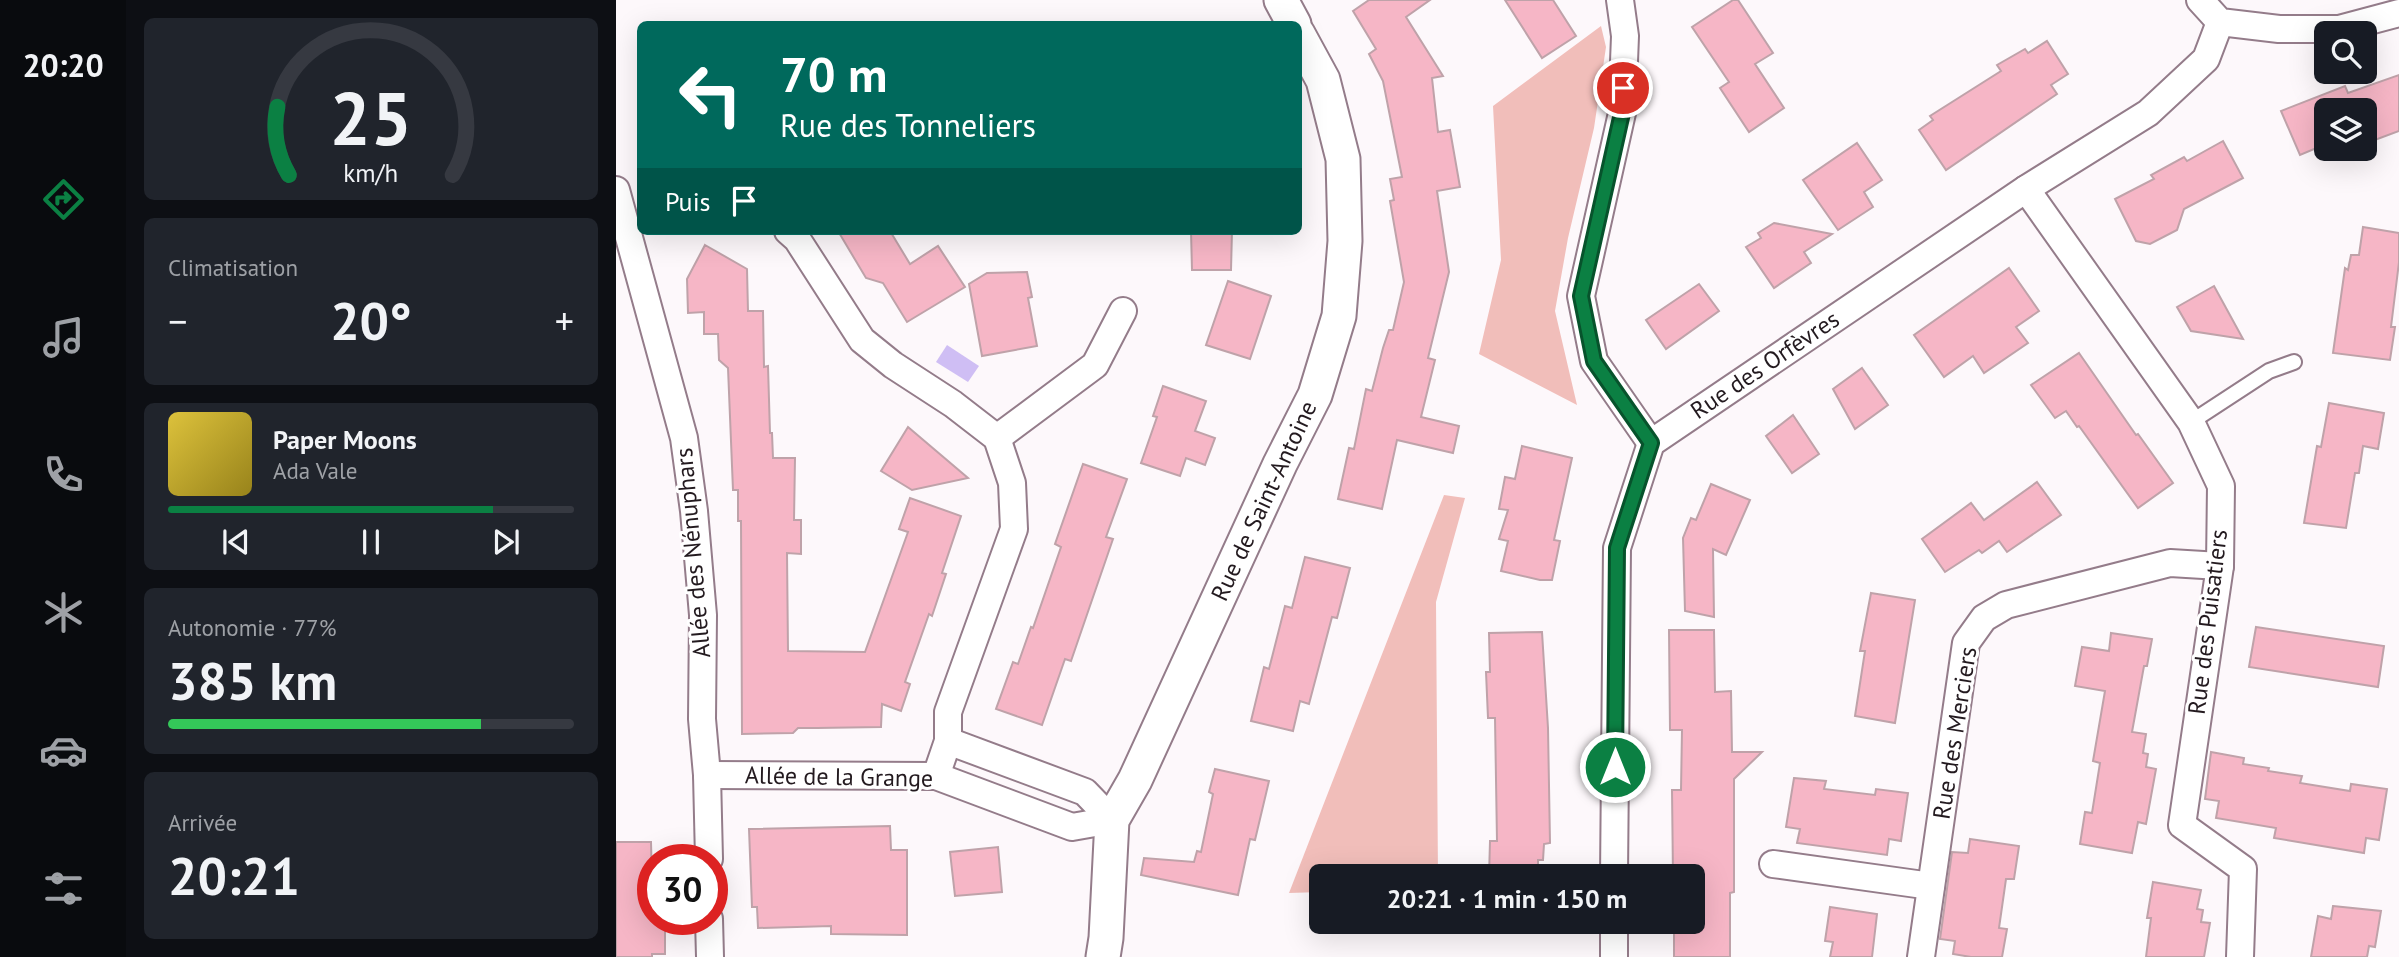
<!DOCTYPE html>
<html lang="fr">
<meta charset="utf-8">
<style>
:root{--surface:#171b24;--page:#20242c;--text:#f1f3f6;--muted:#9ea1a6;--line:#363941;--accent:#0b8043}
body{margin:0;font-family:"PT Sans",sans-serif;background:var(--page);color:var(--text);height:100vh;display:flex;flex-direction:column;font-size:26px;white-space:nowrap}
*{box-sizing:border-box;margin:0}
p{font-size:23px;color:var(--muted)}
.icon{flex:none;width:38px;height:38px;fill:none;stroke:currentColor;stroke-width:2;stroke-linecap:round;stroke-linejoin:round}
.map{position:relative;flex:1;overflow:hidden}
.side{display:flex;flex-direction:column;gap:18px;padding:18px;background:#0d0f14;width:490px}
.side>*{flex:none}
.banner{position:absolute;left:21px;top:21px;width:665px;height:214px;border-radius:10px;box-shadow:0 7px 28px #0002;background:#00695c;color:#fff;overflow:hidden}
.controls{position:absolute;left:1698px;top:21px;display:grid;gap:14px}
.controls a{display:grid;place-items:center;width:63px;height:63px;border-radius:10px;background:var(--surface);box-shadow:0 7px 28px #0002;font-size:35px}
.speed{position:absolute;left:21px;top:844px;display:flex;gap:14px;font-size:35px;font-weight:700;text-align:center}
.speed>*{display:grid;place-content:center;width:91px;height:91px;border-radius:50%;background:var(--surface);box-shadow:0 7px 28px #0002;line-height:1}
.speed .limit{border:10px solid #d22;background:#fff;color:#111}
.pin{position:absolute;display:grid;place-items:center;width:60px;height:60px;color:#fff;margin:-30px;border:4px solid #fff;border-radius:50%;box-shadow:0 2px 7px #0007}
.me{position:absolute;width:77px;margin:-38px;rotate:0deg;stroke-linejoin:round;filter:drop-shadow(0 0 5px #0008)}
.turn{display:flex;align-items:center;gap:24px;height:147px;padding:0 28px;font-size:32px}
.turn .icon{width:91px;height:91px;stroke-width:2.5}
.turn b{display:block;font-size:49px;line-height:60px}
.then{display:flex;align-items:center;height:66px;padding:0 28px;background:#0003;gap:14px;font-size:26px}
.big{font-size:52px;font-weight:800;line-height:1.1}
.side .card{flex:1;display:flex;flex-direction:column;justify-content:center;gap:10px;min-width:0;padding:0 24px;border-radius:10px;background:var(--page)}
.side .dial{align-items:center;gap:0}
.dial svg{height:182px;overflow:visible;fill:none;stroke:var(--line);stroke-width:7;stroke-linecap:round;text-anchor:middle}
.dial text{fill:var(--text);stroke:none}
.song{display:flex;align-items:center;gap:21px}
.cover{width:84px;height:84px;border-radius:10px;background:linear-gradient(135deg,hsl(50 70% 55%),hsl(50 70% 35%))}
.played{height:7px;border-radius:4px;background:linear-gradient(90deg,var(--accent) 80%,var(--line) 80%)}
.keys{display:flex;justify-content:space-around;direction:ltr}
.heat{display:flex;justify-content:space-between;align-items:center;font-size:38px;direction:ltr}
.charge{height:10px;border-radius:5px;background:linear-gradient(90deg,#34c759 77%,var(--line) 0)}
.trip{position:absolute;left:693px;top:864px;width:396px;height:70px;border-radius:10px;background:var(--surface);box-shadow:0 7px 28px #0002;font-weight:800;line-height:70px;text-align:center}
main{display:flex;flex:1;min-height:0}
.tabs{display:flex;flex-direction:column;width:126px;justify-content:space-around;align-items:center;background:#090b0e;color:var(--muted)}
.tabs .icon{width:49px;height:49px}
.tabs .selected{color:var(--accent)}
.tabs b{font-size:32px;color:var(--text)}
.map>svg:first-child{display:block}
</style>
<main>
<nav class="tabs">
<b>20:20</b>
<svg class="icon selected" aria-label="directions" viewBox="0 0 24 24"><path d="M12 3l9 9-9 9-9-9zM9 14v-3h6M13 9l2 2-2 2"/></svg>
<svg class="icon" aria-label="music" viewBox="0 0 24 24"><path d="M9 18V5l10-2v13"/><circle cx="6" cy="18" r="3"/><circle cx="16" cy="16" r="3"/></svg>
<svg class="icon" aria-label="phone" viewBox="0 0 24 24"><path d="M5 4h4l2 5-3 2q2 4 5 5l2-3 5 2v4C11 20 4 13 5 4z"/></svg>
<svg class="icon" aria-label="climate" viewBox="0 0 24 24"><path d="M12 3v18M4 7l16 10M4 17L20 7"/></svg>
<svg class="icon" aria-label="car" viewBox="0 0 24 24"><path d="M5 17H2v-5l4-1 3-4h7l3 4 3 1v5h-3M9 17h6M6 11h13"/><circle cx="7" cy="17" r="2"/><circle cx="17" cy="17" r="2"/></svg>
<svg class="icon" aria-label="filters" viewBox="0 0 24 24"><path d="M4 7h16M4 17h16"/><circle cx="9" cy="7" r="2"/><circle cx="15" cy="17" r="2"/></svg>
</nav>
<section class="side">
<div class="card dial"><svg viewBox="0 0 100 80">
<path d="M14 69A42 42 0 1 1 86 69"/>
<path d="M14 69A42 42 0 0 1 9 39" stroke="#0b8043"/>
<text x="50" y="56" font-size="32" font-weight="700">25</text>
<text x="50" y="72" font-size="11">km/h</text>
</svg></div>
<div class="card"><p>Climatisation</p>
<div class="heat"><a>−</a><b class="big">20°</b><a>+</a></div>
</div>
<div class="card">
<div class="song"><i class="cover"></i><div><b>Paper Moons</b><p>Ada Vale</p></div></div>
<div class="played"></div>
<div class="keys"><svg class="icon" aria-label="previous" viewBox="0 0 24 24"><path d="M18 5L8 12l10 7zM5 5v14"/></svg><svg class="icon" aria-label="pause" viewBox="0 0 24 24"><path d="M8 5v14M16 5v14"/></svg><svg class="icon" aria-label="next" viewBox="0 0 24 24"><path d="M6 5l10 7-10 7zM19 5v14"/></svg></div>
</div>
<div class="card"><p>Autonomie · 77%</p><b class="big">385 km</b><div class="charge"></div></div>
<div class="card"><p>Arrivée</p><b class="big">20:21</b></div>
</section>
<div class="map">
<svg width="1783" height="957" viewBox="0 0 1783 957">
<rect width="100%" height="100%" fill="#fdf8fb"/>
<!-- green -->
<g fill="#f1beba">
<path d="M985,26L990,47L978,128L952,238L939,311L961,405L863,354L885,260L877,106Z"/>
<path d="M828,495L849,498L820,602L822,877H705V892L673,893Z"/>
</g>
<!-- water -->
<path fill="#cfbef4" d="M331,345L363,366L352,382L320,362Z"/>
<!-- building -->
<g fill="#f6b6c6" stroke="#bfa2a9" stroke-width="2">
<path d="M753,0H814L790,17L827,76L816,78L822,132L834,130L844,187L821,191L833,272L812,358L819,360L805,417L843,426L837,453L781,440L766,509L722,499L733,448L738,449L750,389L756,391L767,348L773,330H777L788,282L774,201L778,200L774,179L786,177L767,81L753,54L760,49L737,11Z"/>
<path d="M889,0H937L960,36L926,58Z"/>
<path d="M1117,0H1122L1157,53L1139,64L1168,108L1133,132L1104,88L1113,82L1076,27Z"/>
<path d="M1431,41L1452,74L1435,85L1441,94L1330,170L1303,130L1317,120L1314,116L1385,71L1381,65L1409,49L1412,53Z"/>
<path d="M1783,75V131L1748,144V110H1710V144L1684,155L1665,111L1729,86L1732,93Z"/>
<path d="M1607,141L1627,178L1568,209L1561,230L1534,244L1520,241L1499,199L1538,179L1535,175L1568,157L1571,161Z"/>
<path d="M1241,143L1266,180L1248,192L1257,207L1222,230L1187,180Z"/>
<path d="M1158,223L1216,234L1188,252L1195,263L1158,288L1130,247L1145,238L1142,233Z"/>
<path d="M1747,227L1783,233V262L1775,327H1779L1774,360L1717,353L1729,268L1732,270L1735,255H1743Z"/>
<path d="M222,231H274L294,264L322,246L349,287L291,322L267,283L250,278Z"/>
<path d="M575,231H616L615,270H576Z"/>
<path d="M89,245L131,269L132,311H147L148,367L152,366L154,433H156L157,458H179L178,520H185V554L171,553L172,651L249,652L292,532L283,529L294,498L345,516L326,573L330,574L316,616L313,614L289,682L294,684L285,711L266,704L265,727L201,728H182L177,733L126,734L125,521H122V490H117L112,368L103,360L102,334H88V312L72,313L71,279Z"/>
<path d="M1393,268L1423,311L1400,327L1412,343L1368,373L1357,356L1328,377L1298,335Z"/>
<path d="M411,272L416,297L412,298L421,346L366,356L353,284L371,273Z"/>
<path d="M612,281L655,296L634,359L590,345Z"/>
<path d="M1083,284L1103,311L1050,349L1030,320Z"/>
<path d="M1598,286L1627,339L1575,331L1561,307Z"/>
<path d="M1463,353L1520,435L1522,434L1557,483L1522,508L1463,426L1461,427L1450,411L1439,418L1415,385Z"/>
<path d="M1246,368L1272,405L1239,429L1217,389Z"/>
<path d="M547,386L590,401L579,431L599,438L589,465L570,458L564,476L525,463L541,417L537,416Z"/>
<path d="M1713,403L1768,413L1762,449L1747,446L1743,473H1739L1730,528L1688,523L1701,446L1705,447Z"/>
<path d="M1177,415L1203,454L1176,473L1150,436Z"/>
<path d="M292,427L352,478L296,490L265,471Z"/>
<path d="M906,446L956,458L938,540L944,541L936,580H924L885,571L892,541L883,539L892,510L883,509L889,477L899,479Z"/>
<path d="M467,464L511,479L490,537L497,539L455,661L449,659L426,725L380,709L397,662L402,664L415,627L417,628L445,547L439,544Z"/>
<path d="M1421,482L1445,515L1391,552L1383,541L1366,553L1363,550L1329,572L1306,539L1355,503L1368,520Z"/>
<path d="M1095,484L1134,500L1110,555L1097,549L1098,617L1069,611L1067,538L1075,518L1080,520Z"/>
<path d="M689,557L734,568L721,618L716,617L693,704L684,701L677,731L635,721L648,667L653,669L669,606L676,608Z"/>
<path d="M1255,593L1299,600L1279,723L1239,716L1249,651H1244Z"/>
<path d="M1640,627L1768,646L1762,687L1633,667Z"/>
<path d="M1053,630H1098L1099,692L1115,691L1116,752H1146L1118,779V892L1114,893V957H1058V922H1076V877H1057L1056,790H1065L1066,730H1054Z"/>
<path d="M926,632L932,728L934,843L928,844L927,860H922V877H873L874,841H881L879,718H872L870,672H874L873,633Z"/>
<path d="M1495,633L1536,639L1531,666H1528L1516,732L1530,734L1527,753L1532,754L1530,767L1540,769L1530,824L1522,822L1516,853L1464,844L1469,812L1476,813L1484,763L1477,761L1489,691L1459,686L1466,647L1493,651Z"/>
<path d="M1595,752L1628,758L1627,764L1653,768L1652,771L1686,776L1684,783L1734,791L1735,784L1771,789L1763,840L1750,838L1748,853L1658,838L1660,828L1600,818L1603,801L1589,799Z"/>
<path d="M599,769L653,781L639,840L634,839L622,895L525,875L528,858L578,862L581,851L585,852L597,794L593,792Z"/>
<path d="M1178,778L1210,781L1208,789L1259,795L1260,789L1292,793L1285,841L1273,839L1271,855L1181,843L1184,829L1170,827Z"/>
<path d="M274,826L275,850H291V935L215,934V926L142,928L141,907H136L133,829Z"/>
<path d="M1354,839L1403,846L1398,879H1390L1383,928L1391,929L1386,957H1355L1337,954L1339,941L1324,939L1336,852L1352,853Z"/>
<path d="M0,842H35L37,919H45V924H49V954H36V957H0Z"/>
<path d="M382,847L386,892L339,896L334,852Z"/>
<path d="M1537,882L1585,890L1581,909L1587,910L1585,922L1594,923L1588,957H1530L1535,918H1531Z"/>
<path d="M1717,906L1765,911L1759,947L1753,946L1751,957H1695L1702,916L1715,919Z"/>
<path d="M1214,907L1261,914L1256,957H1214L1217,942L1209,941Z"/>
</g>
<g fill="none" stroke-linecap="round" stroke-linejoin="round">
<defs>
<path id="service" d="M1575,422L1653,371L1678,362"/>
<g id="minor">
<path d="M1004,0L1009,36L1006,113L965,296L978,361L1035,443"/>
<path d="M1584,0L1604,22L1663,29H1723L1783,13"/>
<path d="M1410,189L1575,422L1605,486L1604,566L1566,825L1627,869L1624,957"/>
<path d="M0,190L68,438L78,511L87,615L86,719L91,775L93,859"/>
<path d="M172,231L181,239L246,340L277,365L337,404L381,438L396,483L398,529L332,712V741L320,776"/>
<path d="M381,438L479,365L507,311"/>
<path d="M332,741L469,792L496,820"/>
<path d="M91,775L320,776L456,827L496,820"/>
<path d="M1157,864L1315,886"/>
<path d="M998,877L1001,548L1035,443L1410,189L1532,113L1590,59L1604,22"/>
<path d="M93,919L94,957"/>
<path d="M998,957V922"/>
<path d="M1305,957L1350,643L1368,618L1390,605L1554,563L1604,566"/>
</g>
<g id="tertiary">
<path d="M665,0L678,24"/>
<path d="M487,957L490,938L496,820L519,780L664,464L699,395L723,316L729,241L727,159L707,80L682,34"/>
</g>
</defs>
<!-- service casing -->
<use href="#service" stroke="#947c8a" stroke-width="18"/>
<!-- minor casing -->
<use href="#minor" stroke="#947c8a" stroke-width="30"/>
<!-- tertiary casing -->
<use href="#tertiary" stroke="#947c8a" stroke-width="37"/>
<!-- service -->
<use href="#service" stroke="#fff" stroke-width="14"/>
<!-- minor -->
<use href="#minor" stroke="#fff" stroke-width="26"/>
<!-- tertiary -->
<use href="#tertiary" stroke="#fff" stroke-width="33"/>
</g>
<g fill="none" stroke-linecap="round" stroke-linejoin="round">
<defs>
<path id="route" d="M999,767L1001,548L1035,443L978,361L965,296L1006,113L1007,88"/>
</defs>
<!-- route casing -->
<use href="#route" stroke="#07532c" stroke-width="18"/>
<!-- route -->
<use href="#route" stroke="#0b8043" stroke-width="12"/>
</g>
<g text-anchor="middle" stroke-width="6" stroke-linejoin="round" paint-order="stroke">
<!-- street labels -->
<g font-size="24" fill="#231a1f" stroke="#fff">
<text transform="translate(1149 365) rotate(-34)" y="8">Rue des Orfèvres</text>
<text transform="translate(648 501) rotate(-65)" y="8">Rue de Saint-Antoine</text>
<text transform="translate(77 553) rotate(-95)" y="8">Allée des Nénuphars</text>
<text transform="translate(1592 622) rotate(-83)" y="8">Rue des Puisatiers</text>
<text transform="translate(1339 733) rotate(-81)" y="8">Rue des Merciers</text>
<text transform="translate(223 777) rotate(1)" y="8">Allée de la Grange</text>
</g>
</g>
</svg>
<div class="controls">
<a><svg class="icon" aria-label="search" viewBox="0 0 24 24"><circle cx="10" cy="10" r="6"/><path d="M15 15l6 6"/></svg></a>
<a><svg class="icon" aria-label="layers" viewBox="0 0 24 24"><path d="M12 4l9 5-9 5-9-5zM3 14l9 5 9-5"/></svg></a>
</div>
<div class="speed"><div class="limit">30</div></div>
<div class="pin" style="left:1007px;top:88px;background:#d93025"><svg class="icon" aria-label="arrive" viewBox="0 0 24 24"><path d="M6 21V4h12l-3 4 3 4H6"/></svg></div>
<svg class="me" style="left:999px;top:767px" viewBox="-20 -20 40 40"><circle r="17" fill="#0b8043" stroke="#fff" stroke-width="3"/><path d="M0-11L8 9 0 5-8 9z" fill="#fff"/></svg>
<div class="trip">20:21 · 1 min · 150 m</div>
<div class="banner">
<div class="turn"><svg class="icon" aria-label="left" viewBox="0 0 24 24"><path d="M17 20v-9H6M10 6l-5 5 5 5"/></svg><div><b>70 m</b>Rue des Tonneliers</div></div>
<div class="then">Puis<svg class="icon" aria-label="arrive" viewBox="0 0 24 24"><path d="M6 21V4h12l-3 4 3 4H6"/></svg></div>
</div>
</div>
</main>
